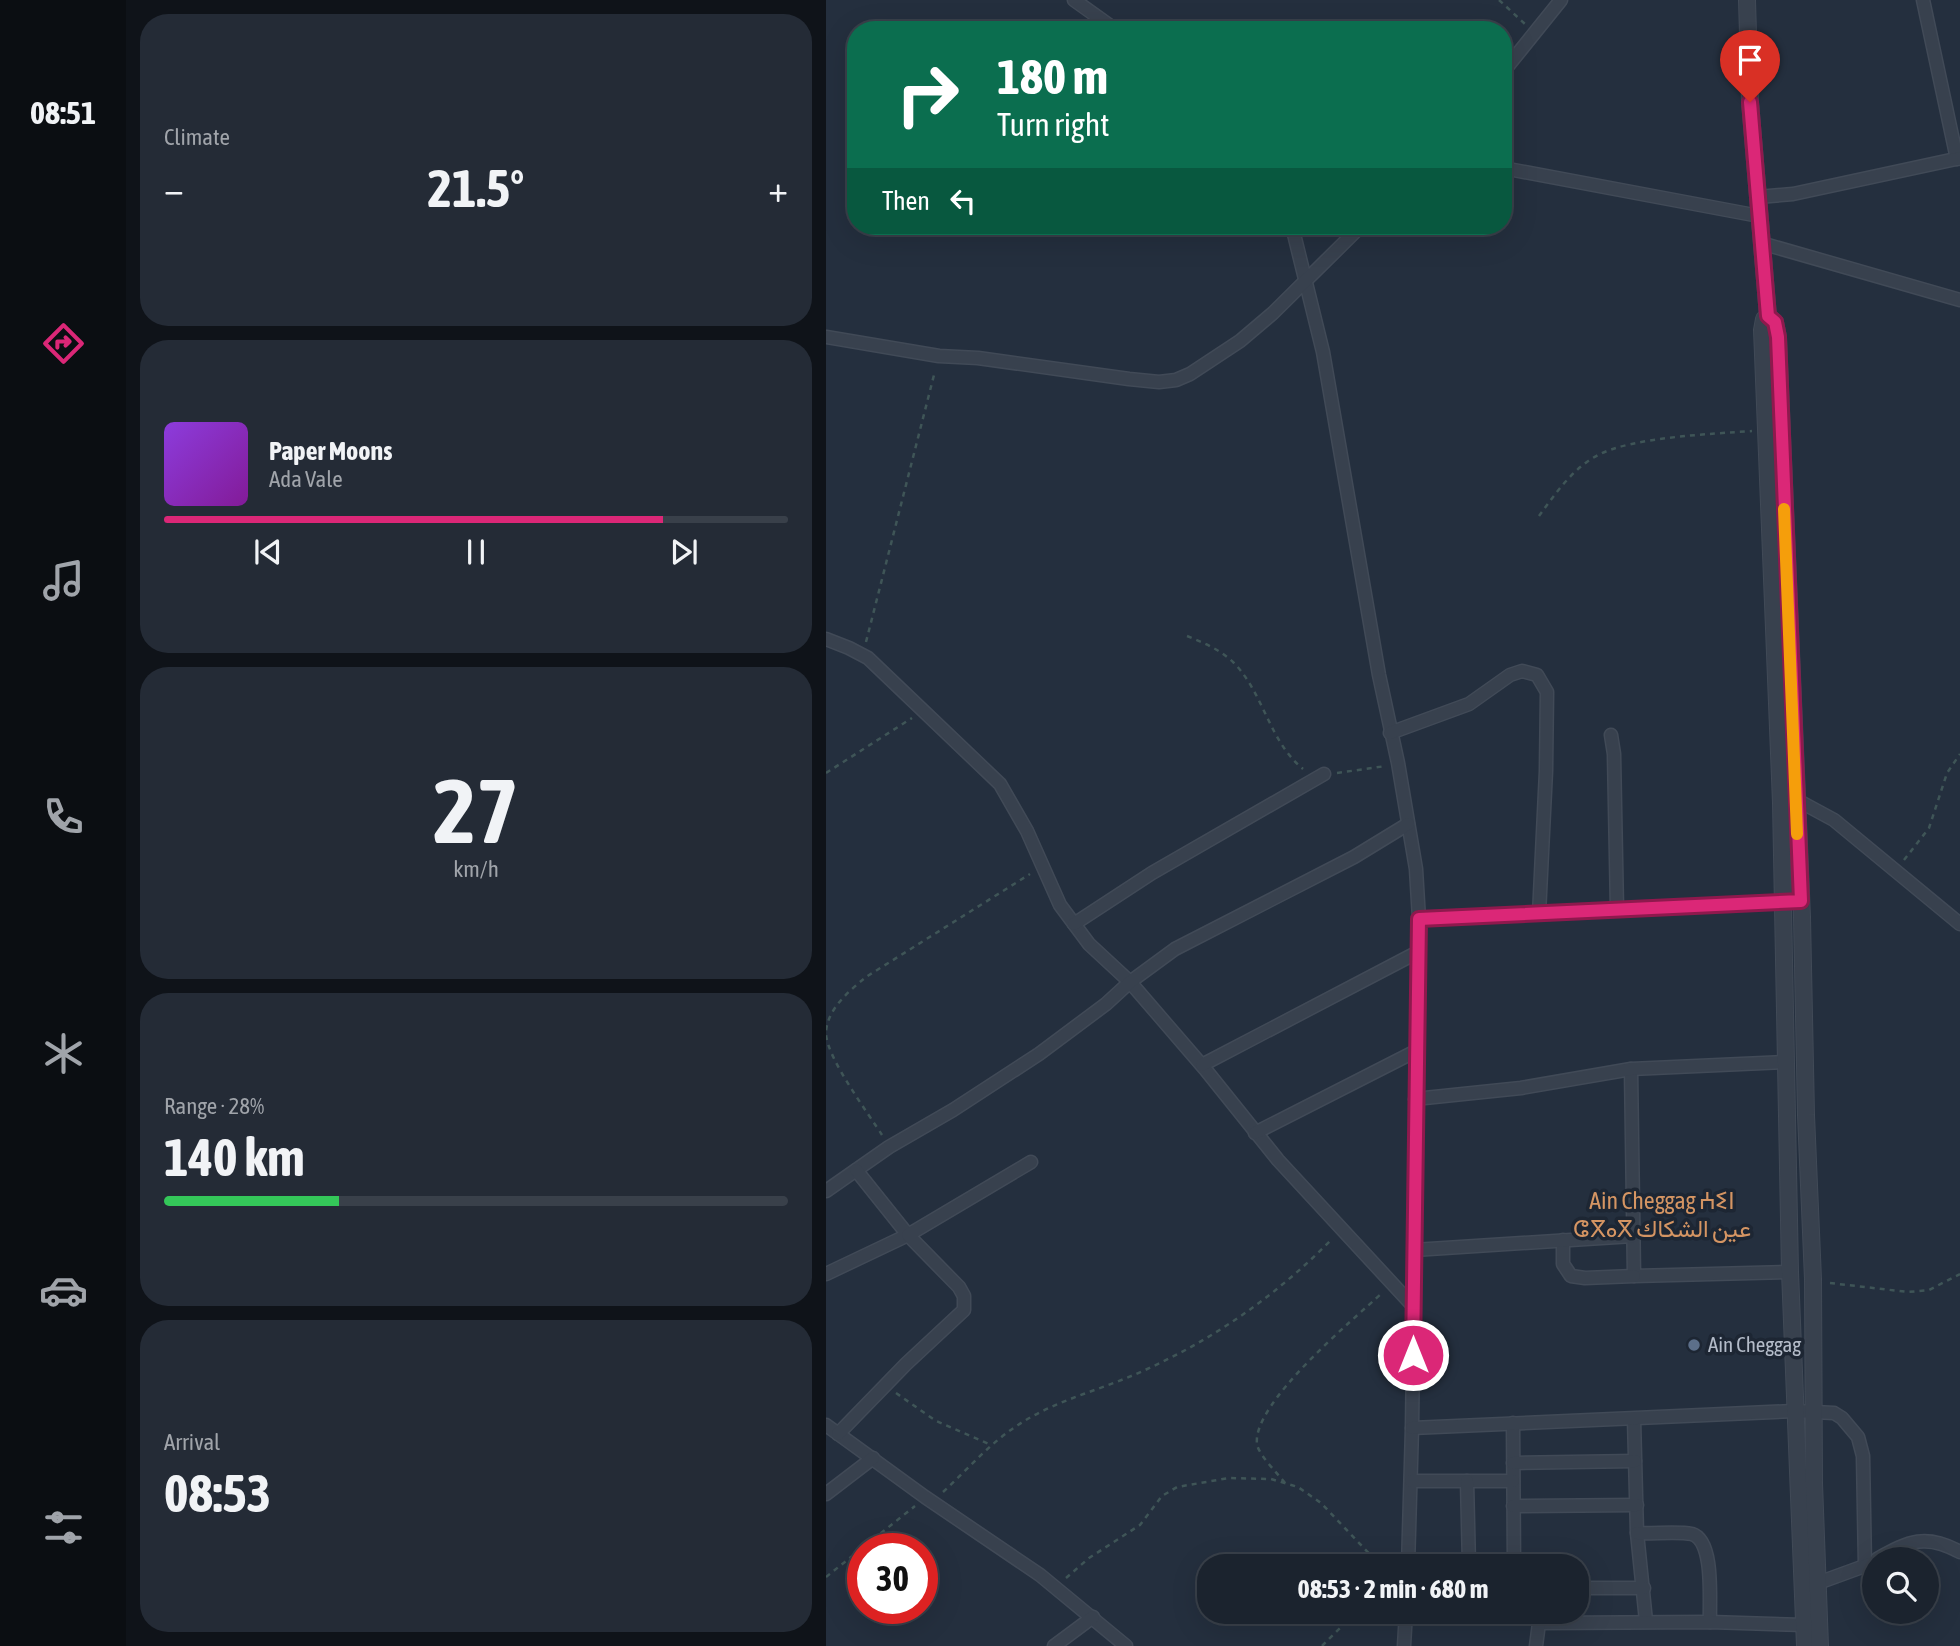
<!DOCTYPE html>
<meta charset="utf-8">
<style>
:root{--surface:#1b232e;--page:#242b36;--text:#f1f3f6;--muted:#a0a4aa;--line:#39404a;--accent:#db2777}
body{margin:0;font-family:"Asap Condensed",Vazirmatn,"Noto Sans Tifinagh",sans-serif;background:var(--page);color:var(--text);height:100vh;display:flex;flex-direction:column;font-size:26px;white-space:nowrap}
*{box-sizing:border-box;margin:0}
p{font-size:23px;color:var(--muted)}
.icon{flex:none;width:38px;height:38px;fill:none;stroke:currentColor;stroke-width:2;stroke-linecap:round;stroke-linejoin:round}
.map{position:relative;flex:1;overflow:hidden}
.drawer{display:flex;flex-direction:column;gap:14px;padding:14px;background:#0f1319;width:700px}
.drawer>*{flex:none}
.guide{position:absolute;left:21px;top:21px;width:665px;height:214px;border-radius:28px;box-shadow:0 7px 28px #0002,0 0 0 2px var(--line);background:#0b6e4f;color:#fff;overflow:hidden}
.fabs{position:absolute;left:1036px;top:1547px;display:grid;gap:14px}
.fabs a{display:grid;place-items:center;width:77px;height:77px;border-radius:50%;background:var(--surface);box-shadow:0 7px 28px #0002,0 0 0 2px var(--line);font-size:35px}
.speed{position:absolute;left:21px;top:1533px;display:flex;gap:14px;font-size:35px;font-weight:700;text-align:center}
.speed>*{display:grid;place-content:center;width:91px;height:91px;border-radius:50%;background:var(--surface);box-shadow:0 7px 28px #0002,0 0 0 2px var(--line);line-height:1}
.speed .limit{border:10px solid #d22;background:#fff;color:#111}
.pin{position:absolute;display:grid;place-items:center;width:60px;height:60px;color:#fff;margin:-72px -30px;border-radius:50% 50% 50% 0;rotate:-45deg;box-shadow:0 0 7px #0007}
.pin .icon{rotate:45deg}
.me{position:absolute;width:77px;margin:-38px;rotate:0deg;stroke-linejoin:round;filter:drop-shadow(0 0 5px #0008)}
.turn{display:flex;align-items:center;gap:24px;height:147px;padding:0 35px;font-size:32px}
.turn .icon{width:91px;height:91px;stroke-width:2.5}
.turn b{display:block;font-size:49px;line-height:60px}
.then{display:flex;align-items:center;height:66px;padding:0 35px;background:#0003;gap:14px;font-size:26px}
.big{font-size:52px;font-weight:700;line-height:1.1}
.drawer .widget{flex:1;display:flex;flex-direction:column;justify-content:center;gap:10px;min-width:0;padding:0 24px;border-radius:28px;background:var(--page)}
.drawer .dial{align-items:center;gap:0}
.dial b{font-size:91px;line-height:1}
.song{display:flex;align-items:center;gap:21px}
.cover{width:84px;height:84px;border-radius:10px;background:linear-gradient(135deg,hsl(270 70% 55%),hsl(290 70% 35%))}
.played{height:7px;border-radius:4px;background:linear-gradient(90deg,var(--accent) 80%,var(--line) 80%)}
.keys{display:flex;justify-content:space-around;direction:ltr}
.heat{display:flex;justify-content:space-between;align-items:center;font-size:38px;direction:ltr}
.charge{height:10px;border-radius:5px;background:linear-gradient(90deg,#34c759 28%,var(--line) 0)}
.trip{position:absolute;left:371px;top:1554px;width:392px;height:70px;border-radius:28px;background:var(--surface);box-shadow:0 7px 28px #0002,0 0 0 2px var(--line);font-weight:700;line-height:70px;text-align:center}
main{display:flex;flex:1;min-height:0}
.tabs{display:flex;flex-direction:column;width:126px;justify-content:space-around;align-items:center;background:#0b0e12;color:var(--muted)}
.tabs .icon{width:49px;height:49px}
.tabs .selected{color:var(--accent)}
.tabs b{font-size:32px;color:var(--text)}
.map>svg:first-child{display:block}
</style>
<main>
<nav class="tabs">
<b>08:51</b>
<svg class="icon selected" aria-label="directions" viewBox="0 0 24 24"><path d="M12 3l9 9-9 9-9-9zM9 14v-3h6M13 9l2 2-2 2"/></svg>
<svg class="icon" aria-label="music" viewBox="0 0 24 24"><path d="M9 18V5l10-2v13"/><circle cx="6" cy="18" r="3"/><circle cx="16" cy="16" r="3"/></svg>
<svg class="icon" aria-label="phone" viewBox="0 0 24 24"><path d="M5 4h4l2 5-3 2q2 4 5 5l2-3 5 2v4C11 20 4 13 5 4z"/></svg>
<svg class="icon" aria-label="climate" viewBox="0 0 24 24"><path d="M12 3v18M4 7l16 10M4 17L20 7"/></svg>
<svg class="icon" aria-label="car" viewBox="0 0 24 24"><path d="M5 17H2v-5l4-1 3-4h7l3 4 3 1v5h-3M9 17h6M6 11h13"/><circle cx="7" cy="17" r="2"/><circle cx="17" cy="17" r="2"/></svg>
<svg class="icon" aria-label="filters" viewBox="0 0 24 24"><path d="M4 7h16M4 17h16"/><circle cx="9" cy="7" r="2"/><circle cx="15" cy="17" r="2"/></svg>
</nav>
<section class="drawer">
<div class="widget"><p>Climate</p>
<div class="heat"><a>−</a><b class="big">21.5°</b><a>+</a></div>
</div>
<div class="widget">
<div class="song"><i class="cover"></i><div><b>Paper Moons</b><p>Ada Vale</p></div></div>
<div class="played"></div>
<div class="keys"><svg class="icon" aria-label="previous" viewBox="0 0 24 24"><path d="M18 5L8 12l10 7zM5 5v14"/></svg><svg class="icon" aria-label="pause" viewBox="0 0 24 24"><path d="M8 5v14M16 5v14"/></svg><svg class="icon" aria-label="next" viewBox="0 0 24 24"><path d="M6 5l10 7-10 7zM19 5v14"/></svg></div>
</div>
<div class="widget dial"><b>27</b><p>km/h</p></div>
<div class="widget"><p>Range · 28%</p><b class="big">140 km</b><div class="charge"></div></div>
<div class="widget"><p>Arrival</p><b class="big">08:53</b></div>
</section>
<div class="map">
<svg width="1134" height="1646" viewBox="0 0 1134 1646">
<rect width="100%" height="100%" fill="#242f3e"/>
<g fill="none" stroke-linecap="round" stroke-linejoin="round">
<defs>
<g id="minor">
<path d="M248,0L290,30"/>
<path d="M1097,0L1131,159"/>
<path d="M677,72L735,0"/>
<path d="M677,168L933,216"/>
<path d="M932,197L967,194L1134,158"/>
<path d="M466,226L497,352L553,675L572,763L590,869L593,919L586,1428L582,1566"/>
<path d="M935,243L1134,300"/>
<path d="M0,337L113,356L152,358L303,379L333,382L350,380L364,374L414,341L447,313L535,226"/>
<path d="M0,639L23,648L42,658L174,784L201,831L234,905L263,944L304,982L379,1069L452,1160L587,1306"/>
<path d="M564,733L643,704L684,675L696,671L711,675L721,692L720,771L713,914"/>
<path d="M785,735L788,754L791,910"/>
<path d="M971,800L1008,820L1134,924"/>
<path d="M593,919L975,901"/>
<path d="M248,924L326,873L498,774"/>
<path d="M376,1065L592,952"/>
<path d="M805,1069L808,1276L964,1272"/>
<path d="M589,1099L695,1088L805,1069L960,1062"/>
<path d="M429,1133L590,1051"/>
<path d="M0,1191L63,1147L127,1110L213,1054L280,1004L304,982L349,949L528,857L582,824"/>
<path d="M737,1240V1264L745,1276L759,1278L808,1276"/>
<path d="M588,1250L807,1236"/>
<path d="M0,1274L82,1235L30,1170"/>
<path d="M808,1419L811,1533L820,1621"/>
<path d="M687,1423L688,1566"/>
<path d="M0,1425L99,1497L214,1575L300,1646"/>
<path d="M586,1428L968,1411L1008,1413L1016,1418L1032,1437L1037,1456L1039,1566"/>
<path d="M12,1434L80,1364L138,1310V1296L133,1287L82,1235L205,1162"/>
<path d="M687,1463L809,1461"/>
<path d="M585,1481H687"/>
<path d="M641,1481L643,1566"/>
<path d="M0,1494L47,1458"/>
<path d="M687,1506L811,1505"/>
<path d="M811,1533C827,1534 852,1531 866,1534C889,1541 883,1602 884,1622"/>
<path d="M1051,1559C1083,1541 1100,1533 1134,1552"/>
<path d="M992,1583L1044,1564"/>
<path d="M751,1588H818"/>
<path d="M713,1612V1623L884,1622L978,1625"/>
<path d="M228,1646L267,1617"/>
<path d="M578,1646L580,1612"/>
<path d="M710,1646L713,1623"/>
</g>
<g id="tertiary">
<path d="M921,0L924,102L942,316L938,319L936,330L955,803L964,1272L979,1646"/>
<path d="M942,316L949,322L952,337L976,917L980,1115L987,1279L988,1483L994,1646"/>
</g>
</defs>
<!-- minor casing -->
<use href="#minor" stroke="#414a57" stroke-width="15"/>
<!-- tertiary casing -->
<use href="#tertiary" stroke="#414a57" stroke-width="18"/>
<!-- path -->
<g stroke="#3f5557" stroke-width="2.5" stroke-dasharray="5 5" stroke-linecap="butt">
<path d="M673,0L699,24"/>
<path d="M713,516C729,494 747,468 772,455C807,437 885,434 926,431"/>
<path d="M361,636C378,643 395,650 408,663C438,694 443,741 477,769"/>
<path d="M40,642L109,371"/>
<path d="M0,773L86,718"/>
<path d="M511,773L560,766"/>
<path d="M1078,860L1103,828L1121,773L1134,754"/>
<path d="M56,1135C42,1113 1,1058 0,1034C0,1010 23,991 40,977L204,874"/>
<path d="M1004,1283L1082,1292L1103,1290L1134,1274"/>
<path d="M70,1393L110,1421L165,1445"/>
<path d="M459,1483C452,1474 432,1454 431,1444C426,1403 527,1320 556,1293"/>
<path d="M117,1492C142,1469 164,1443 192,1425C228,1401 271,1391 310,1374C384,1342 449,1297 506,1239"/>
<path d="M0,1577L89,1506"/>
<path d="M240,1578L263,1558L314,1525L336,1496L351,1487L403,1478L445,1479L472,1487L495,1503L555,1566"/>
<path d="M496,1646L530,1612"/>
</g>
<!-- minor -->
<use href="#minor" stroke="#38414e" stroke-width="12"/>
<!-- tertiary -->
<use href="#tertiary" stroke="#38414e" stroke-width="16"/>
</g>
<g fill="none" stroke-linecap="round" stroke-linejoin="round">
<defs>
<path id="route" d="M587,1355L593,919L975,901L952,337L949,322L942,316L924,102"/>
</defs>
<!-- route casing -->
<use href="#route" stroke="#8e194d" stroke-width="18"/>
<!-- route -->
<use href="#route" stroke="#db2777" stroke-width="12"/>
<!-- slow -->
<path stroke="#f59e0b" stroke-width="12" d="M958,509L971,834"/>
</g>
<!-- markers -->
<circle fill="#5c6f8a" stroke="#1d2633" stroke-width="2.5" cx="868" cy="1345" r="7"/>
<g text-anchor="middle" stroke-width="7" stroke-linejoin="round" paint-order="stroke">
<!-- poi labels -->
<g font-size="21" fill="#b4bcc9" stroke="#1d2633" text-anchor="start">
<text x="882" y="1352">Ain Cheggag</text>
</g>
<!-- quarter labels -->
<g font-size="24" fill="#d59563" stroke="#1d2633">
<text x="836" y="1209">Ain Cheggag ⵄⵉⵏ<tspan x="836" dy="28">ⵛⴳⴰⴳ عين الشكاك</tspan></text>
</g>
</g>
</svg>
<div class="fabs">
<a><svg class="icon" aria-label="search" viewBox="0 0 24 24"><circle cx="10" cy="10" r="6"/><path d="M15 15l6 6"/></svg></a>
</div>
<div class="speed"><div class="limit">30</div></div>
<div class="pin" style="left:924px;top:102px;background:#d93025"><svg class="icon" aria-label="arrive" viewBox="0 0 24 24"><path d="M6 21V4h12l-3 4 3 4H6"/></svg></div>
<svg class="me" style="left:587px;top:1355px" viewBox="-20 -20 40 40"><circle r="17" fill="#db2777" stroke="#fff" stroke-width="3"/><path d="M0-11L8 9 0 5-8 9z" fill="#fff"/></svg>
<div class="trip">08:53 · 2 min · 680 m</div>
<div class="guide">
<div class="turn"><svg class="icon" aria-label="right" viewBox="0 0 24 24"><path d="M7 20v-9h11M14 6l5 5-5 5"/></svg><div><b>180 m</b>Turn right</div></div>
<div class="then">Then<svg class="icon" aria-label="left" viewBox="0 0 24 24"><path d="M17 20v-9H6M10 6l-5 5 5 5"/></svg></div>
</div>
</div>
</main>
